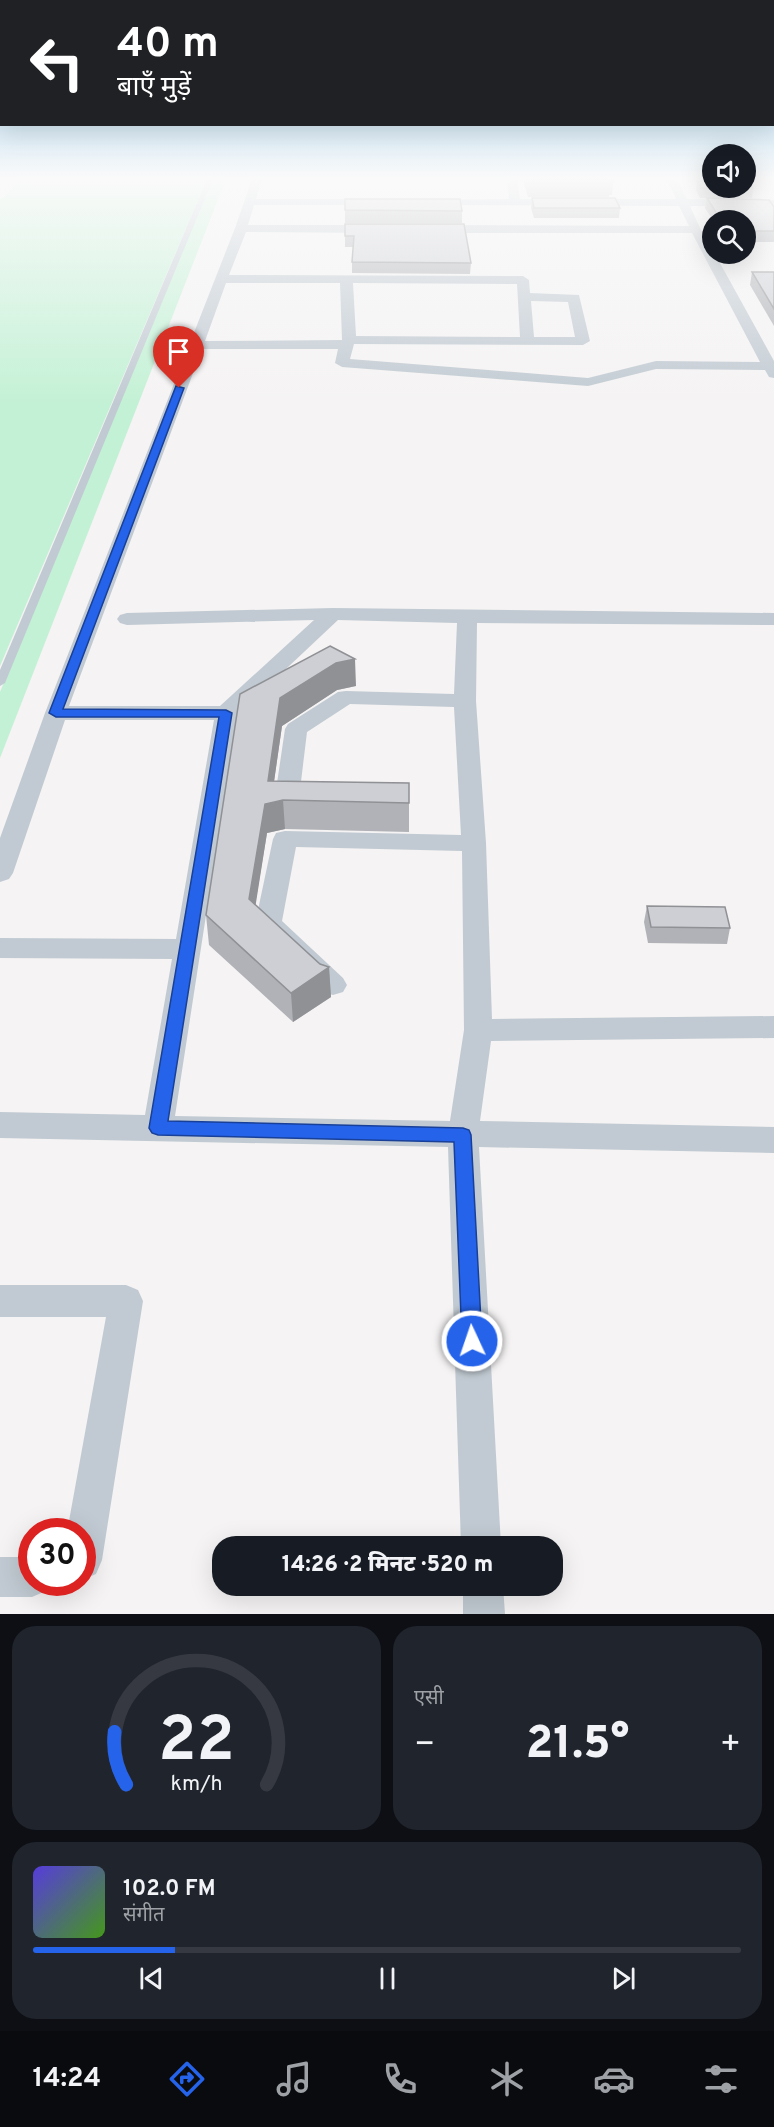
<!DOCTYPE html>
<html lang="hi">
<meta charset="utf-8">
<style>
:root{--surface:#171b24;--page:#20242c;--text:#f1f3f6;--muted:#9ea1a6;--line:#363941;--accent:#2563eb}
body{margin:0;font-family:Overpass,"Noto Sans Devanagari",sans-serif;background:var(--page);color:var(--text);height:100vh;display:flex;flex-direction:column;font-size:22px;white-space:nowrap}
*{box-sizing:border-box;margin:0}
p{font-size:20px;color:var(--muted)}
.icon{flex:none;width:33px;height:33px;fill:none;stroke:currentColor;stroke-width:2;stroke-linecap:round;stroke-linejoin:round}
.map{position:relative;height:1614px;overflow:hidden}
.sheet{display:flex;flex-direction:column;gap:12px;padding:12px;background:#0d0f14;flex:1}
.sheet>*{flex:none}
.top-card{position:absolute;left:0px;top:0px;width:774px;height:126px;box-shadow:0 6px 24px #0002;background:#202124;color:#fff;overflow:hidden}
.fabs{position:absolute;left:702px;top:144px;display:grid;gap:12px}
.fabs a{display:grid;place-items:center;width:54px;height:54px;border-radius:50%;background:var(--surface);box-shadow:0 6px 24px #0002;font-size:30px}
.speed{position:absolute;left:18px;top:1518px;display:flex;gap:12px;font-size:30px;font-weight:700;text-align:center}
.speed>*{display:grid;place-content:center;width:78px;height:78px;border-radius:50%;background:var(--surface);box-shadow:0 6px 24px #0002;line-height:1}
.speed .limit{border:9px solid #d22;background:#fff;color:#111}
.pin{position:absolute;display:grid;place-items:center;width:51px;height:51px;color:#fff;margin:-62px -26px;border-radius:50% 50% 50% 0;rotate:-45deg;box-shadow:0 0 6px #0007}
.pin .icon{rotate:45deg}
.me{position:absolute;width:66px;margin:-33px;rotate:357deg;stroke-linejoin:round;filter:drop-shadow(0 0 4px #0008)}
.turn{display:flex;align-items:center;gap:21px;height:126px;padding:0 18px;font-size:27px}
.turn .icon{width:78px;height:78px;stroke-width:2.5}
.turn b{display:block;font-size:42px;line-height:51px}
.big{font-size:45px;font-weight:800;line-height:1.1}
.sheet .widget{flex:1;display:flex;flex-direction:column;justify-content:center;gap:9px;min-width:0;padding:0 21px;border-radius:24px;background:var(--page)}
.sheet .dial{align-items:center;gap:0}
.dial svg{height:156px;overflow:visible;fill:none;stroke:var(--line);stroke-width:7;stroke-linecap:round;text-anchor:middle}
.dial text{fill:var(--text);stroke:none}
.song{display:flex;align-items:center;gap:18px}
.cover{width:72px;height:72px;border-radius:9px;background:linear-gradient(135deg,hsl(250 70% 55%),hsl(100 70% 35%))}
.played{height:6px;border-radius:3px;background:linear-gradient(90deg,var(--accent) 20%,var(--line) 20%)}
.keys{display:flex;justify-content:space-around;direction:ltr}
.heat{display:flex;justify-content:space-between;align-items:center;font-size:33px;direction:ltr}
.sheet .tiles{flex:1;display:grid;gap:12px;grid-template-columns:1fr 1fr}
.widget:last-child{grid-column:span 2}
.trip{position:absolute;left:212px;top:1536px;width:351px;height:60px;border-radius:24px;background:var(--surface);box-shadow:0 6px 24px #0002;font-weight:800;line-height:60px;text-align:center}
.menu{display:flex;height:96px;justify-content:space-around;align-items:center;background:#090b0e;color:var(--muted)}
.menu .icon{width:42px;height:42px}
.menu .on{color:var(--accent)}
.menu b{font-size:27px;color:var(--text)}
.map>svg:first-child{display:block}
</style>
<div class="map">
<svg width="774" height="1614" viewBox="0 0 774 1614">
<rect width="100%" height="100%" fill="#f5f3f3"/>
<!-- green -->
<g fill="#c3f1d5">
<path d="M22,179H207L0,666V200Z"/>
<path d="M212,179H226L0,758V692Z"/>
</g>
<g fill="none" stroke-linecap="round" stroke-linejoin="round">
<!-- lane -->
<path fill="#c1cad2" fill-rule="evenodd" d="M207,179H213L5,683L0,686V670Z"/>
<!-- street -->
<g fill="#c1cad2" fill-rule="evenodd">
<path d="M252,179H262L256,199H379L385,202L379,205H254L248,225H376L382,229L376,233L246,232L229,275L523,276L529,280L530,293L579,295L590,341L583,345L354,344L350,359L588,378L656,361L760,362L692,233H431L425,229L431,225L689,226L679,206L428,205L424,204V200L509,199L507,179H517L520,199H676L667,179H677L687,199L774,200V206H690L712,254H715L774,361V378L769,377L765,370L656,369L588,386L342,367L335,363L338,349H202L69,706H220L314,620L127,625L120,623L117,619L120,615L127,613L333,608L774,613V625L477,623L476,701L486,843L492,1019L774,1016V1038L491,1041L480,1121L774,1127V1153L479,1147L501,1546H461L448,1147L0,1138V1112L145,1115L172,959L0,958V938L176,939L214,720H65L13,873L9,879L0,882V838L45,713L235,228ZM226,283H340L342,340L205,341ZM353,283L517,284L520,337L356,336ZM531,301L568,302L575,337H534ZM338,620L457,623L454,694L346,691L338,692L288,724L285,729L276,790L280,795L288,797L296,795L300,790L307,732L350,704L454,707L461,835L285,831L276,833L273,839L255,924L259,931L323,992L333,995L343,992L347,985L343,978L282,921L296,847L462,851L464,1030L450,1121L175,1116L237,715Z"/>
<path d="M0,1285H126L138,1290L143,1301L102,1560L96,1574L82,1580V1532H67L106,1317H0Z"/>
<path d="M0,1557H32V1582H50L46,1591L32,1597H0Z"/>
<path d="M463,1586H503L505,1614H463Z"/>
</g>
</g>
<!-- wall -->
<g fill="#b0b2b7">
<path d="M523,179H613V181L612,195H609V197H528Z"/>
<path d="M697,181L753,188L752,198H700L696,190Z"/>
<path d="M532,198L620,208L619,218H534L531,208Z"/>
<path d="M707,198L774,207V242H746V220H713L705,208Z"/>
<path d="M345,199L462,211V223H345Z"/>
<path d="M345,224L471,263L470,274L352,273V262L353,247H345Z"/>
<path d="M752,272H774V326L750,285Z"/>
<path d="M356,686L337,690L282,726L274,781L409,783V832L285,829L267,833L255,905L320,964L329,967L331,997L293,1022L209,945L206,915L240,694Z"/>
<path d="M647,906L730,928L727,944L648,943L644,922Z"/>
</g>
<!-- shaded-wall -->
<g fill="#909195">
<path d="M355,659L356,686L337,690L282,726L271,803L283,800L285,829L267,833L252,928L249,899L268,781L280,698L336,663Z"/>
<path d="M329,967L331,997L293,1022L291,993Z"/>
</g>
<!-- building -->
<g fill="#cdcfd5" stroke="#909195" stroke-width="1.5">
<path d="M528,179H613V181H610L611,183H529Z"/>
<path d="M697,181H712V188H746V181H748L753,188H701Z"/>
<path d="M532,198H615L620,208H534Z"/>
<path d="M707,198L769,200L774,207V231H746V220H721Z"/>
<path d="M345,199H460L462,211L345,210Z"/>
<path d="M345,224H464L471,263L352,262L354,236H345Z"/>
<path d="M752,272H774V309Z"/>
<path d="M330,646L355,659L336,663L280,698L268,781L409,783V803L283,800L265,804L249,899L320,964L329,967L291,993L206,915L240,694Z"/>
<path d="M647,906L725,907L730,928L651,927Z"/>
</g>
<!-- sky -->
<linearGradient id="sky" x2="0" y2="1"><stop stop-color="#85c3ea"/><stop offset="0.44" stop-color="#fafafa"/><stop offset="1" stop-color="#fafafa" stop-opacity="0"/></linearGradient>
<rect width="774" height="405" fill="url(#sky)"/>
<!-- route -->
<path fill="#2563eb" stroke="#184099" stroke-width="1.5" d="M176,386L184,388L63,709L226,710L232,713L168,1121L463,1128L469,1130L471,1135L482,1341L479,1348L472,1350L465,1348L462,1341L454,1142L158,1135L152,1133L149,1128L219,717H56L49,713Z"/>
</svg>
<div class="fabs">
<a><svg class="icon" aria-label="sound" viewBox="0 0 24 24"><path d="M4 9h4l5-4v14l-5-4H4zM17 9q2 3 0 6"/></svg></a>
<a><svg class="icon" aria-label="search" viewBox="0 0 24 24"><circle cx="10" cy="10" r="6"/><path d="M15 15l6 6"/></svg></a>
</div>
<div class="speed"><div class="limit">30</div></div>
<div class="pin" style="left:179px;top:388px;background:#d93025"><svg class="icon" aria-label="arrive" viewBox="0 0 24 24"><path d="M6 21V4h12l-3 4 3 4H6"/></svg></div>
<svg class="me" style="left:472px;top:1341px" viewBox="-20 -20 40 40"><circle r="17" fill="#2563eb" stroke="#fff" stroke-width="3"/><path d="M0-11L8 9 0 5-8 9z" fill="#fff"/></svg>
<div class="trip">14:26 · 2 मिनट · 520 m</div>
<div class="top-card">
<div class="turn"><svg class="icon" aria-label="left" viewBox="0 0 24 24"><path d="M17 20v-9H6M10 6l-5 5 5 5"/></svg><div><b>40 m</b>बाएँ मुड़ें</div></div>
</div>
</div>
<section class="sheet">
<div class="tiles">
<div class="widget dial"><svg viewBox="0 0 100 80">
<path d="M14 69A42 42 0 1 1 86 69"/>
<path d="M14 69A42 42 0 0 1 8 42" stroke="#2563eb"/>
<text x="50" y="56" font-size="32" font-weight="700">22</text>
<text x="50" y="72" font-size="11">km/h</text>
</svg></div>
<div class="widget"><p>एसी</p>
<div class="heat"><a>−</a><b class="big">21.5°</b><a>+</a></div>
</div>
<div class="widget">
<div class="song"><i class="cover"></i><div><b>102.0 FM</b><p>संगीत</p></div></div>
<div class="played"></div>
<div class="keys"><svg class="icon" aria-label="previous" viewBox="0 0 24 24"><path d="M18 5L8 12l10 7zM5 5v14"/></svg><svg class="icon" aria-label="pause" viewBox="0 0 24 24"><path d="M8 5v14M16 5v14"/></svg><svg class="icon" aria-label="next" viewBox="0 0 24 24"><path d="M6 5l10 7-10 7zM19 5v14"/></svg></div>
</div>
</div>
</section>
<nav class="menu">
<b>14:24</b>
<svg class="icon on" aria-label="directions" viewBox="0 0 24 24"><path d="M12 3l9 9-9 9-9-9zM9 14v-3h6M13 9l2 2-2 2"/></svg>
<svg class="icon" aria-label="music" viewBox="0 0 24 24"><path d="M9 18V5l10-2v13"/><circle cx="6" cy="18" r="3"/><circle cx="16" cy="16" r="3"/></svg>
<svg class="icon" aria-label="phone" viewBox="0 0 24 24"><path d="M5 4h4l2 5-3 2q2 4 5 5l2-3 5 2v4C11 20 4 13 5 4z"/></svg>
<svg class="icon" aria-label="climate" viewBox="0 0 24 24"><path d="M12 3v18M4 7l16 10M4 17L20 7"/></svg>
<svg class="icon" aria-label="car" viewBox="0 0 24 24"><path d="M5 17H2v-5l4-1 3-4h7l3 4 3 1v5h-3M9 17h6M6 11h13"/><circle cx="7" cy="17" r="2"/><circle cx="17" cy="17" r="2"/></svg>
<svg class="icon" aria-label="filters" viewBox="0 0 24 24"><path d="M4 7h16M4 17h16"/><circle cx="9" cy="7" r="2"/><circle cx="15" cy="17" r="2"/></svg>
</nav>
